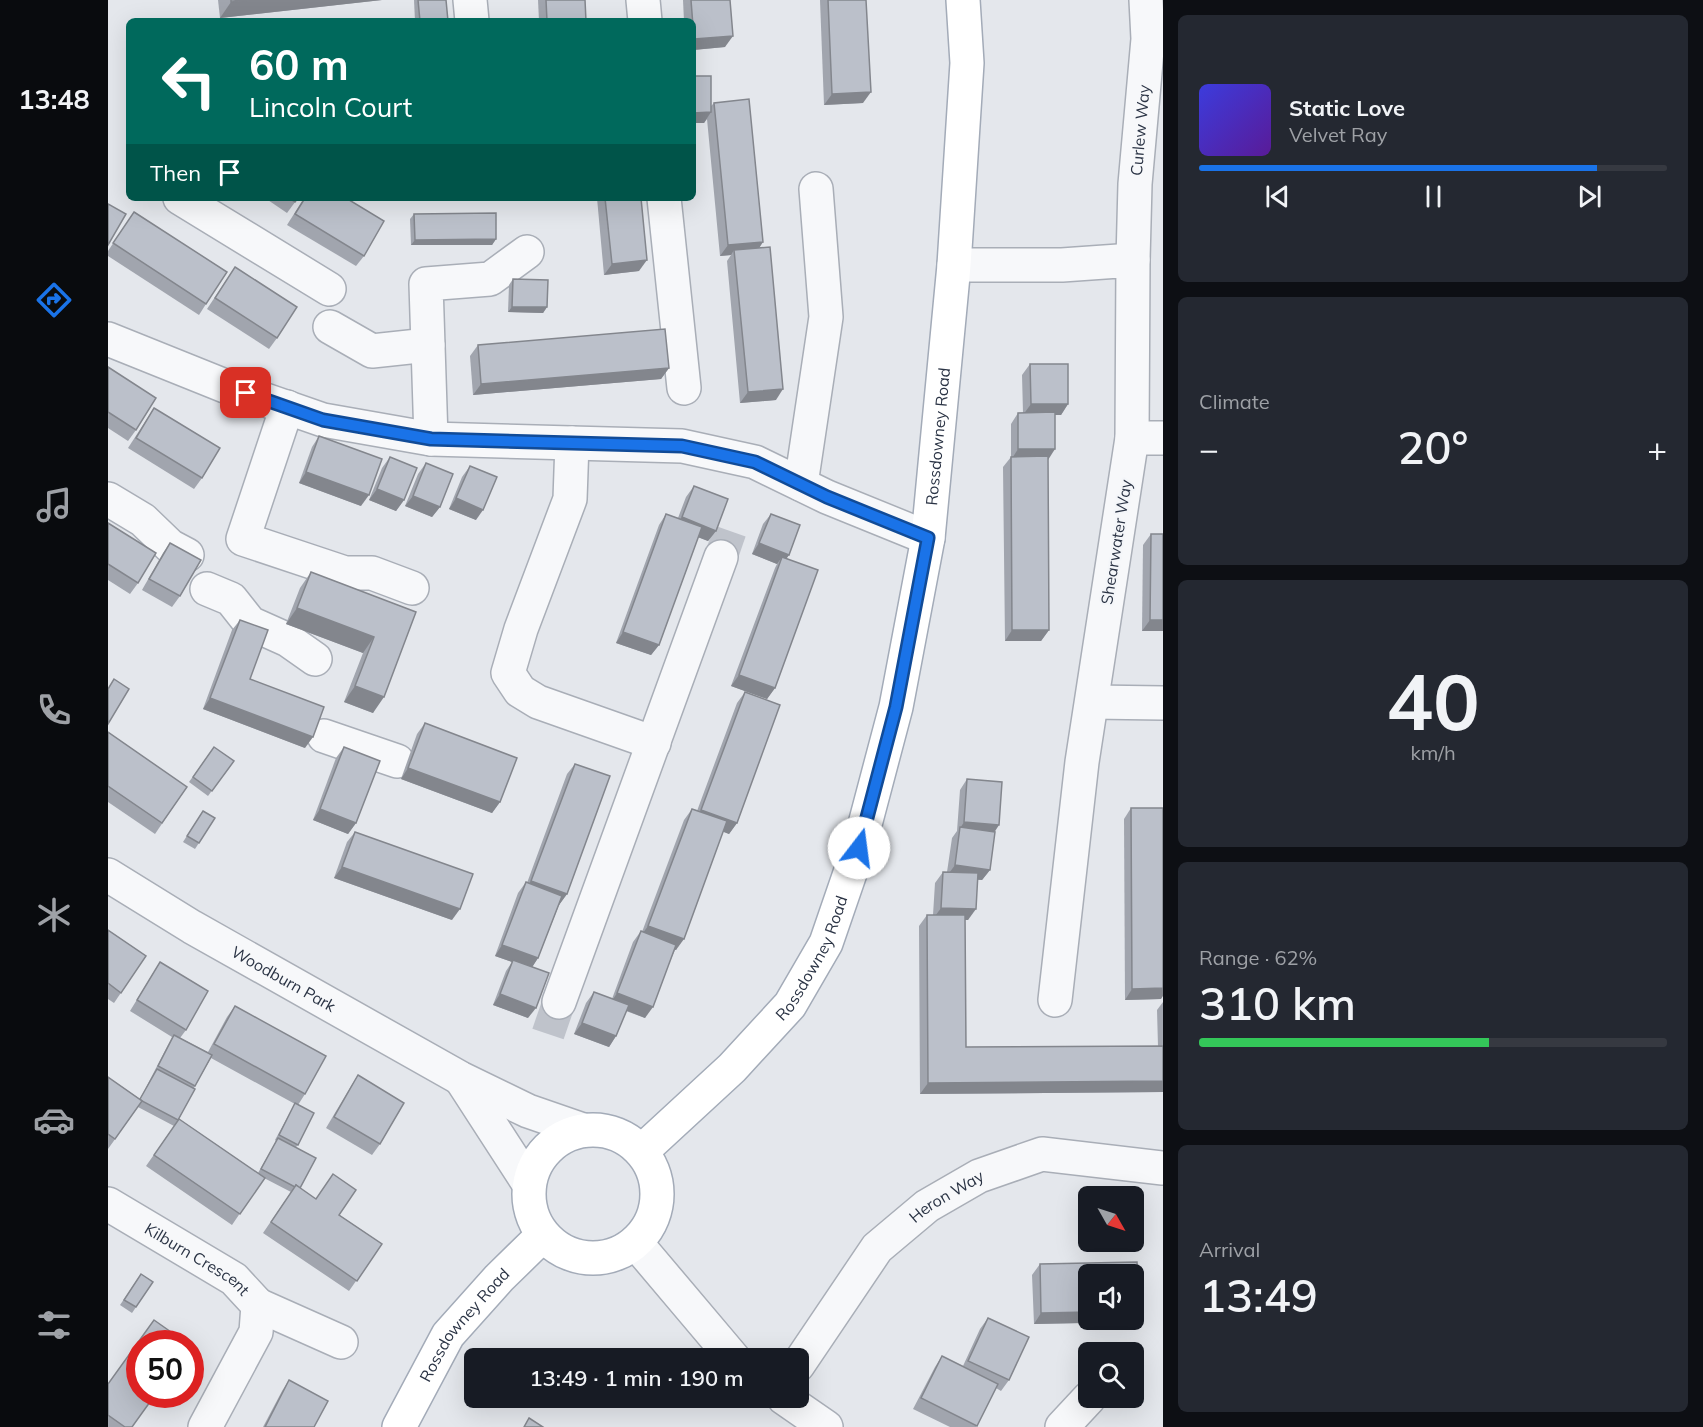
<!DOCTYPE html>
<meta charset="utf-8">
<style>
:root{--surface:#171b24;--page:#242831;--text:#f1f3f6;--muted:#9ea1a6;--line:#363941;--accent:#1a73e8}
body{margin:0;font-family:Mulish,sans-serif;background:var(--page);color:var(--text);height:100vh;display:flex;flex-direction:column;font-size:22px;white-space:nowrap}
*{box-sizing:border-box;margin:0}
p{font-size:20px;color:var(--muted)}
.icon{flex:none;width:33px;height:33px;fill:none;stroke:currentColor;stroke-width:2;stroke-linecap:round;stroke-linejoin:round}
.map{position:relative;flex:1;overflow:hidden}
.panel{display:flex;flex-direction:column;gap:15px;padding:15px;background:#0d0f14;width:540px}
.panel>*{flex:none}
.hud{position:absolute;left:18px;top:18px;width:570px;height:183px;border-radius:9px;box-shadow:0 6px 24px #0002;background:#00695c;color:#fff;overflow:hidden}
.needle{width:39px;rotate:129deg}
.controls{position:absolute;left:970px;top:1186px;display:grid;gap:12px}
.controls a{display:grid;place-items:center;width:66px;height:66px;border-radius:9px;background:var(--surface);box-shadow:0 6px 24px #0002;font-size:30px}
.speed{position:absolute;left:18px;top:1330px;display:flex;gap:12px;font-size:30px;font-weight:700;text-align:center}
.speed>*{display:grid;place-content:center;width:78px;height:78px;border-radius:50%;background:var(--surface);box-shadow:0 6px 24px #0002;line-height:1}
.speed .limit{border:9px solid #d22;background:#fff;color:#111}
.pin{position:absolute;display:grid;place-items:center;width:51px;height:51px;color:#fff;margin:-26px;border-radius:12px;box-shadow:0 3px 9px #0006}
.me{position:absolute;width:66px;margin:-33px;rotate:15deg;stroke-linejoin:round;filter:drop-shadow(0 0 4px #0008)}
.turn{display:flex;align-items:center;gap:21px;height:126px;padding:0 24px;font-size:27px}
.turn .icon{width:78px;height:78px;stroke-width:2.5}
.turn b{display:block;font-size:42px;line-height:51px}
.then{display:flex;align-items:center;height:57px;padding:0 24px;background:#0003;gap:12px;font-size:22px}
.big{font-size:45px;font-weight:600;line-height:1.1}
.panel .widget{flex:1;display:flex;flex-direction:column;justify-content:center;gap:9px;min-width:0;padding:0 21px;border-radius:9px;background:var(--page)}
.panel .dial{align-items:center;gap:0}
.dial b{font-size:78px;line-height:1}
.song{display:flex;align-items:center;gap:18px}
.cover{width:72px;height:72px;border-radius:9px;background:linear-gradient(135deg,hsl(240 70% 55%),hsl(270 70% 35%))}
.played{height:6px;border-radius:3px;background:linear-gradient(90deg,var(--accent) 85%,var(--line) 85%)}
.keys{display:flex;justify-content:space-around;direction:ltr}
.heat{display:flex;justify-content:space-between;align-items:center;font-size:33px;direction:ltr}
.charge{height:9px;border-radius:4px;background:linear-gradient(90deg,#34c759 62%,var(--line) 0)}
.trip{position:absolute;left:356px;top:1348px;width:345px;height:60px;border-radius:9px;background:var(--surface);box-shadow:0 6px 24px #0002;font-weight:600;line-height:60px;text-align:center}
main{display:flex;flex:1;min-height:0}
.dock{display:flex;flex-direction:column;width:108px;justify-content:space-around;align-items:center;background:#090b0e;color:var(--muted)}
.dock .icon{width:42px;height:42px}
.dock .active{color:var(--accent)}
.dock b{font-size:27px;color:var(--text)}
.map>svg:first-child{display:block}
</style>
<main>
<nav class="dock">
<b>13:48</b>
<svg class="icon active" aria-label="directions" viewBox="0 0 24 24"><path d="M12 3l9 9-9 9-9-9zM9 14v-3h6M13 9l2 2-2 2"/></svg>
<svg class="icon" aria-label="music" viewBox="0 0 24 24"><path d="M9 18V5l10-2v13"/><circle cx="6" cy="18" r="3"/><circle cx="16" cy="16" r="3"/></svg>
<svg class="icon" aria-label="phone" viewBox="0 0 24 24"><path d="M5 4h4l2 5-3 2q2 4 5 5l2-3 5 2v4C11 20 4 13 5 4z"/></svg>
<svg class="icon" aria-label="climate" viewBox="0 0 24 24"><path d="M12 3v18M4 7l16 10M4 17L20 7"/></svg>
<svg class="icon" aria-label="car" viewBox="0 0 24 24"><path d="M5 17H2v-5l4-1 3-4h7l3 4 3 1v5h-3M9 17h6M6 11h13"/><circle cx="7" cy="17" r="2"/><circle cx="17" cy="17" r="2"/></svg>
<svg class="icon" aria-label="filters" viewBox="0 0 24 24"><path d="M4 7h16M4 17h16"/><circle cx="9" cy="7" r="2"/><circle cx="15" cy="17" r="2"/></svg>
</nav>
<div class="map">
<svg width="1055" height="1427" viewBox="0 0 1055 1427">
<rect width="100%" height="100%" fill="#e4e7ec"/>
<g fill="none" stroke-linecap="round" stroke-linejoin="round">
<!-- minor-tunnel -->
<g stroke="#bfc3cb" stroke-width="33" stroke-dasharray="33 16" stroke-linecap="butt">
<path d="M613,557L622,531"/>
<path d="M440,1034L451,1002"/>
</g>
<defs>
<g id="minor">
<path d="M362,0L364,21"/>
<path d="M535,0L537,21"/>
<path d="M72,198L221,289"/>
<path d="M556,198L576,388"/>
<path id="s1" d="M1025,260L1027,184L1040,39L1038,0"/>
<path d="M846,265H954L1025,260L1024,438L974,762L947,1000"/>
<path d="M222,327L264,351L320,345"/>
<path d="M0,339L117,386L215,420L323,439L574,446L647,462L719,497L820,538"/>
<path d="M179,407L135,539L237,573H264L304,588"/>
<path d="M1024,438H1055"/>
<path d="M323,439L318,284L382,279L419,252"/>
<path d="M464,443L462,499L413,629L400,673L412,691L430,702L546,743"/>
<path d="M693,484L718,317L708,189"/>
<path d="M0,499L35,520L62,546L79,555"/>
<path d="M99,589L123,599L142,623L180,640L207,659"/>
<path d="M984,702L1055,703"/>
<path d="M216,736L289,761"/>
<path id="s2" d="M0,875L84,927L352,1078L420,1111L475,1130"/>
<path d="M451,1002L613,557"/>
<path d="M353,1079L421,1184"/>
<path id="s3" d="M0,1204L126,1279L150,1305L148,1332L97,1427"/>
<path d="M528,1243L626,1359"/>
<path d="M150,1305L233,1342"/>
<path id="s4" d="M690,1365L769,1248L819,1206L871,1176L934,1154L1055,1168"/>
<path d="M676,1398L718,1427"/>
<path d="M954,1427L981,1398"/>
</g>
<g id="major">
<circle cx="485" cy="1194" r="64"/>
<path id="s5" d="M534,1151L624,1068L682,1005L718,943L751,847L788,707L820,538L846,265L859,63L855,0"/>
<path id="s6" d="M291,1427L340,1335L391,1278L435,1235"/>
</g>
</defs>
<!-- minor casing -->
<use href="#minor" stroke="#a9aeb7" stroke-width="36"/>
<!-- major casing -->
<use href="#major" stroke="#a3abb8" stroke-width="36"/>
<!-- minor -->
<use href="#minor" stroke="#f7f8fa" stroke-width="33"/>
<!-- major -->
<use href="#major" stroke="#fff" stroke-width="33"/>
</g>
<!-- wall -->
<g fill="#a1a5ae" fill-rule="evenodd">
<path d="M110,0H274L112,18Z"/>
<path d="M306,0H338L340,21H307Z"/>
<path d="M430,0H477L478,21H431Z"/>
<path d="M575,0H622L617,47L585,50V21H576Z"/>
<path d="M712,0H758L755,103L716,105Z"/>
<path d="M585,76L603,106L606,103L651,248L668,400L632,403L619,261L623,255L612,256L599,119L596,123H585Z"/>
<path d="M157,198H190L179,213Z"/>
<path d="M196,198H238L256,256L248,266L179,225Z"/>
<path d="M489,198H533L531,271L496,275Z"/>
<path d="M26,212L98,304L91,315L0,256V251Z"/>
<path d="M306,214L388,239L384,245H303L302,219Z"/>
<path d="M127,267L169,338L161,349L99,309Z"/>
<path d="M405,279L439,307L435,313L400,312L401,285Z"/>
<path d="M370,345L561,368L553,379L365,395L362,356Z"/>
<path d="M922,364L960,404L953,415H947L940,459L941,630L933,641H897L895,467L903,457V424L910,413H915L914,375Z"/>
<path d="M0,367L28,430L20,441L0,428Z"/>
<path d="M46,408L94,478L86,489L20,448Z"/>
<path d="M211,436L253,506L191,483L204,447Z"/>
<path d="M282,457L296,500L288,511L261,500L274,468Z"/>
<path d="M318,463L332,507L324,517L297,506L310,474Z"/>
<path d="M362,466L368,520L341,509L354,477Z"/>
<path d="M586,486L608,531L600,541L590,537L551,645L543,655L508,643L551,525L558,514L570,518L578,497Z"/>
<path d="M663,514L681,555L678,559L667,688L659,699L623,686L667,568L669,564L644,554L655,524Z"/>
<path d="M0,523L30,583L22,594L0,580Z"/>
<path d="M1043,534L1055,631H1034L1035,545Z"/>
<path d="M62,543L72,596L64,607L34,590L55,553Z"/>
<path d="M203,572L308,612L265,713L236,702L255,653L178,624L192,588Z"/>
<path d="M132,620L142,679L197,748L95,709L124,630Z"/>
<path d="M637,692L629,823L621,834L615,831L568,950H567L537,1018L518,1011L508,1036L501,1047L466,1034L478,1003L486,992L504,999L525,942L533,931L534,932L576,820L584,809L589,811L629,703Z"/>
<path d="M317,723L392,802L384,813L293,779L309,734Z"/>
<path d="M0,732L79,787L47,834L0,802Z"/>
<path d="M106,747L126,761L100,796L81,782Z"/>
<path d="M236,747L248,823L240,834L205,820L228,758Z"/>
<path d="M467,764L459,894L451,905L430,958L424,967L420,1018L385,1005L398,971L404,962L387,956L410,893L418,882L419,883L459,774Z"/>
<path d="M859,779L886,832L882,870L874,880H869L860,920H857L858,1047L1050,1046L1049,1010L1055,1002V1092L812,1094L811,926L819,915H825L827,883L835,872H839L844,838L849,831L852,790Z"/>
<path d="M1023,808L1053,999L1017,1000L1016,819Z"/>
<path d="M95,811L107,818L87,849L75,842Z"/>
<path d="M247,832L344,920L226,878L239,842Z"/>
<path d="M0,930L38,956L6,1003L0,999Z"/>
<path d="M52,962L78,1030L72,1038L100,1052L119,1017L127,1006L197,1094L190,1105V1145L188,1147L192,1188L274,1244L241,1291L155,1233L183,1192L156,1178L124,1225L38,1166L66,1126L30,1107L0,1149V1077L32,1099L64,1037L22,1011ZM103,1058L187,1104L184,1109L167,1140L168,1141L150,1173L71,1119L86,1088Z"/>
<path d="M250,1075L272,1144L264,1155L218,1128L243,1086Z"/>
<path d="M1029,1262L1031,1311L1026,1317V1275H981V1320H1024L1023,1322L926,1324L924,1275L932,1264Z"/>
<path d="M33,1274L45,1282L24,1313L12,1305Z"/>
<path d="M880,1318L901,1380L893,1391L888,1388L868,1427H842L805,1409L827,1367L834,1356L855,1366L872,1329Z"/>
<path d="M181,1380L206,1427H155L174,1391Z"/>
<path d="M0,1384L24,1427H0Z"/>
</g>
<!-- shaded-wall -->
<g fill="#83868d">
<path d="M141,0H274L112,18L123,2Z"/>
<path d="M625,36L617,47L585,50V42L586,39Z"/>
<path d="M763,92L755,103L716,105L724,94Z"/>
<path d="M603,112L596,123H585V113Z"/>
<path d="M388,239L384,245H303L307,240Z"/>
<path d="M655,242L648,253L626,250L623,255L612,256L620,245Z"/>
<path d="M539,260L531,271L496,275L504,264Z"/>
<path d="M404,307H439L435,313L400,312Z"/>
<path d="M561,368L553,379L365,395L373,384Z"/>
<path d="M675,389L668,400L632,403L640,392Z"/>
<path d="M923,404H960L953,415H915Z"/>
<path d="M910,449H947L940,460H903Z"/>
<path d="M198,472L261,495L253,506L191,483Z"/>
<path d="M269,489L296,500L288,511L261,500Z"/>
<path d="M305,496L332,507L324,517L297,506Z"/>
<path d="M348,498L375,510L368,520L341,509Z"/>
<path d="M574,517L608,531L600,541L566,528Z"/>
<path d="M651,543L681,555L673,566L674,557L669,564L644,554Z"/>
<path d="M189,608L266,637L255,653L178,624Z"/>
<path d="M1042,620H1055V631H1034Z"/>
<path d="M904,630H941L933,641H897Z"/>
<path d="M515,632L551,645L543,655L508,643Z"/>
<path d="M631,675L667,688L659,699L623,686Z"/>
<path d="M247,686L276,697L265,713L236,702Z"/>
<path d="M102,698L205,737L197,748L95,709Z"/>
<path d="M300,768L392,802L384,813L293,779Z"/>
<path d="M212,809L248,823L240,834L205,820Z"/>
<path d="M593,810L629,823L621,834L586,821Z"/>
<path d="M856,822L891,825L884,836L851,830Z"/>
<path d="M847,865L882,870L874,880L839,876Z"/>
<path d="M234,867L352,909L344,920L226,878Z"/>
<path d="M423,881L459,894L451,905L415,892Z"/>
<path d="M833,908L868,909L860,920L825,919Z"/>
<path d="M540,926L576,939L568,950L532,937Z"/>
<path d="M394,945L430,958L423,969L405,960L404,962L387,956Z"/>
<path d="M1055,988V996L1053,999L1017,1000L1024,989Z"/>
<path d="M509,993L545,1007L537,1018L502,1004Z"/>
<path d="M392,994L428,1008L420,1018L385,1005Z"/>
<path d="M474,1023L508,1036L501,1047L466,1034Z"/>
<path d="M1055,1081V1092L812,1094L820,1083Z"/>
<path d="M1026,1311H1031L1026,1317Z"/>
<path d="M981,1312V1320H1024L1023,1322L926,1324L933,1313Z"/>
</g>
<!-- building -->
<g fill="#bbc0ca" stroke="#83868d" stroke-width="1.5">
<path d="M123,0H141L123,2Z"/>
<path d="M310,0H338L340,21H312Z"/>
<path d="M438,0H477L478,21H439Z"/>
<path d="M583,0H622L625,36L586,39Z"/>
<path d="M720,0H758L763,92L724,94Z"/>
<path d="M585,76H603V112L585,113Z"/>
<path d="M641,99L655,242L620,245L606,103Z"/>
<path d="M181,198H190L187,202Z"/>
<path d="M197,198H238L276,221L256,256L187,214Z"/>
<path d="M497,198H533L539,260L504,264Z"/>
<path d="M0,204L18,214L0,245Z"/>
<path d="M26,212L119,272L98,304L5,243Z"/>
<path d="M388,213V239L307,240L306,214Z"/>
<path d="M662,247L675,389L640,392L626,250Z"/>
<path d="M127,267L189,307L169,338L107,298Z"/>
<path d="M405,279L440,280L439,307H404Z"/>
<path d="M557,329L561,368L373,384L370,345Z"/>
<path d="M922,364H960V404H923Z"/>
<path d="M0,367L48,398L28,430L0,412Z"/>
<path d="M46,408L112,448L94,478L28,438Z"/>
<path d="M947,412V449H910V413Z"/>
<path d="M211,436L274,459L261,495L198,472Z"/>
<path d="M940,456L941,630H904L903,457Z"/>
<path d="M282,457L309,468L296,500L269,489Z"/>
<path d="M318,463L345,474L332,507L305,496Z"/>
<path d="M362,466L389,477L375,510L348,498Z"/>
<path d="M586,486L620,499L608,531L574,517Z"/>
<path d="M558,514L594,527L551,645L515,632Z"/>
<path d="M663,514L692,525L681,555L651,543Z"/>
<path d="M0,523L48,553L30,583L0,564Z"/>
<path d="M1043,534H1055V620H1042Z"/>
<path d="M62,543L93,560L72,596L41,579Z"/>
<path d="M674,557L710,570L667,688L631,675Z"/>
<path d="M203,572L308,612L276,697L247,686L266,637L189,608Z"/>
<path d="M132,620L160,630L142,679L216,707L205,737L102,698Z"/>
<path d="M6,679L21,689L0,724V689Z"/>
<path d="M637,692L672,705L629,823L593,810Z"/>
<path d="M317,723L409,758L392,802L300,768Z"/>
<path d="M0,732L79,787L54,823L0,786Z"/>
<path d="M106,747L126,761L104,791L85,777Z"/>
<path d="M236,747L272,761L248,823L212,809Z"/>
<path d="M467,764L502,776L459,894L423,881Z"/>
<path d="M859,779L894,782L891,825L856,822Z"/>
<path d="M1023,808H1055V988L1024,989Z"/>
<path d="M584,809L619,821L576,939L540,926Z"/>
<path d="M95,811L107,818L91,843L79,836Z"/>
<path d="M852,827L887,832L882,870L847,865Z"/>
<path d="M247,832L365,874L352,909L234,867Z"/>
<path d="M835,872L870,873L868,909L833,908Z"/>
<path d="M418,882L454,896L430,958L394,945Z"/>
<path d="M819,915H857L858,1047L1055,1046V1081L820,1083Z"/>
<path d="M0,930L38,956L13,993L0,983Z"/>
<path d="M533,931L568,945L545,1007L509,993Z"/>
<path d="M405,960L441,973L428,1008L392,994Z"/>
<path d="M52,962L100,991L78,1030L29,1000Z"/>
<path d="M486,992L521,1005L508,1036L474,1023Z"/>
<path d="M127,1006L218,1056L197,1094L106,1044Z"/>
<path d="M66,1035L104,1055L87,1086L50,1066Z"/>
<path d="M49,1069L87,1089L70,1120L34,1101L32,1099Z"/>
<path d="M250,1075L296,1103L272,1144L226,1117Z"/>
<path d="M0,1077L34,1101L7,1139L0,1134Z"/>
<path d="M187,1103L206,1113L190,1145L171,1135Z"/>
<path d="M71,1119L157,1178L132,1214L46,1155Z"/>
<path d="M170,1138L208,1158L192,1188L188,1185L187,1187L153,1169Z"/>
<path d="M225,1174L248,1190L231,1215L274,1244L249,1281L163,1222L188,1185L208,1199Z"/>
<path d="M1029,1262L1031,1311H1026V1275H981V1312L933,1313L932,1264Z"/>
<path d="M33,1274L45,1282L28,1307L16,1300Z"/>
<path d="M880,1318L921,1337L901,1380L860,1361Z"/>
<path d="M46,1320L80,1344H32V1395H47L24,1427H17L0,1415V1384Z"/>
<path d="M834,1356L890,1384L869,1426L813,1398Z"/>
<path d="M181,1380L220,1401L206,1427H157Z"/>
<path d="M421,1418L435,1427H416Z"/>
</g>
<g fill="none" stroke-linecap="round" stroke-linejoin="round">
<defs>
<path id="route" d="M138,393L215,420L323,439L574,446L647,462L719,497L820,538L788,707L751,848"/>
</defs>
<!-- route casing -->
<use href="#route" stroke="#114b97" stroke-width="15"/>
<!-- route -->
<use href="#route" stroke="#1a73e8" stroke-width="10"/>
</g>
<g text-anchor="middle" stroke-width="4.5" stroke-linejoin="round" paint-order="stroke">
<!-- street labels -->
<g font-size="16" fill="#2b3445" stroke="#f4f6f9">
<text dy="6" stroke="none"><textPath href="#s1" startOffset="130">Curlew Way</textPath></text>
<text dy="6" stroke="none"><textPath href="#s5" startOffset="800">Rossdowney Road</textPath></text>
<text transform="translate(1008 542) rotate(-81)" y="6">Shearwater Way</text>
<text dy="6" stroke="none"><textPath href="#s5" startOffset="260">Rossdowney Road</textPath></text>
<text dy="6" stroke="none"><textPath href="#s2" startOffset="204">Woodburn Park</textPath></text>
<text dy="6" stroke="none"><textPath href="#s4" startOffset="228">Heron Way</textPath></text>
<text dy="6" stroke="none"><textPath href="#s3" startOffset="105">Kilburn Crescent</textPath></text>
<text dy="6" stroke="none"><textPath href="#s6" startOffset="122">Rossdowney Road</textPath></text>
</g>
</g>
</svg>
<div class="controls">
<a><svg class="needle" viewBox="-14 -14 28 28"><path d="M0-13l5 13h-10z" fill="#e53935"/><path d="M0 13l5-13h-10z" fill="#9ea1a6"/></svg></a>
<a><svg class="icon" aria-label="sound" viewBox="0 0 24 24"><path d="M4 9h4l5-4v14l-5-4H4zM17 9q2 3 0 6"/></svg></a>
<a><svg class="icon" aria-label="search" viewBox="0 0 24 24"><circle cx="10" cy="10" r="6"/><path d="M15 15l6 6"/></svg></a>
</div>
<div class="speed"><div class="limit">50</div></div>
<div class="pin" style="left:138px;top:393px;background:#d93025"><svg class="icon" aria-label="arrive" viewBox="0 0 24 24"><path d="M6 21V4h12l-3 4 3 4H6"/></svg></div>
<svg class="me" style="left:751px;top:848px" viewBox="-20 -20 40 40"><circle r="19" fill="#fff"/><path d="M0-13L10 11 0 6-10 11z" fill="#1a73e8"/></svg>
<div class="trip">13:49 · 1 min · 190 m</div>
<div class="hud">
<div class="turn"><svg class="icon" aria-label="left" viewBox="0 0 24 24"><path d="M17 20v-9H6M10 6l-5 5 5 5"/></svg><div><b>60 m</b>Lincoln Court</div></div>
<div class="then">Then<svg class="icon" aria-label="arrive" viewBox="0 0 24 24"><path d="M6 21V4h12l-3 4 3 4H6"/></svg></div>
</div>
</div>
<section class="panel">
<div class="widget">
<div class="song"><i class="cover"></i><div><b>Static Love</b><p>Velvet Ray</p></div></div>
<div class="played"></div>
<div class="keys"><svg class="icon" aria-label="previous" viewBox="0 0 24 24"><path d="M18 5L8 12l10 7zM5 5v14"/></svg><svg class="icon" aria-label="pause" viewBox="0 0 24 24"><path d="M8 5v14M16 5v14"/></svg><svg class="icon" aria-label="next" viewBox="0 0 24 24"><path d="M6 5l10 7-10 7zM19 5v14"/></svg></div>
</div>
<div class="widget"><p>Climate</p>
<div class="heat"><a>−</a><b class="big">20°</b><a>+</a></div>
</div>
<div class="widget dial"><b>40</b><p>km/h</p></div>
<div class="widget"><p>Range · 62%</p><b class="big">310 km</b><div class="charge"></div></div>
<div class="widget"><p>Arrival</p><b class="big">13:49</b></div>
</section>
</main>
